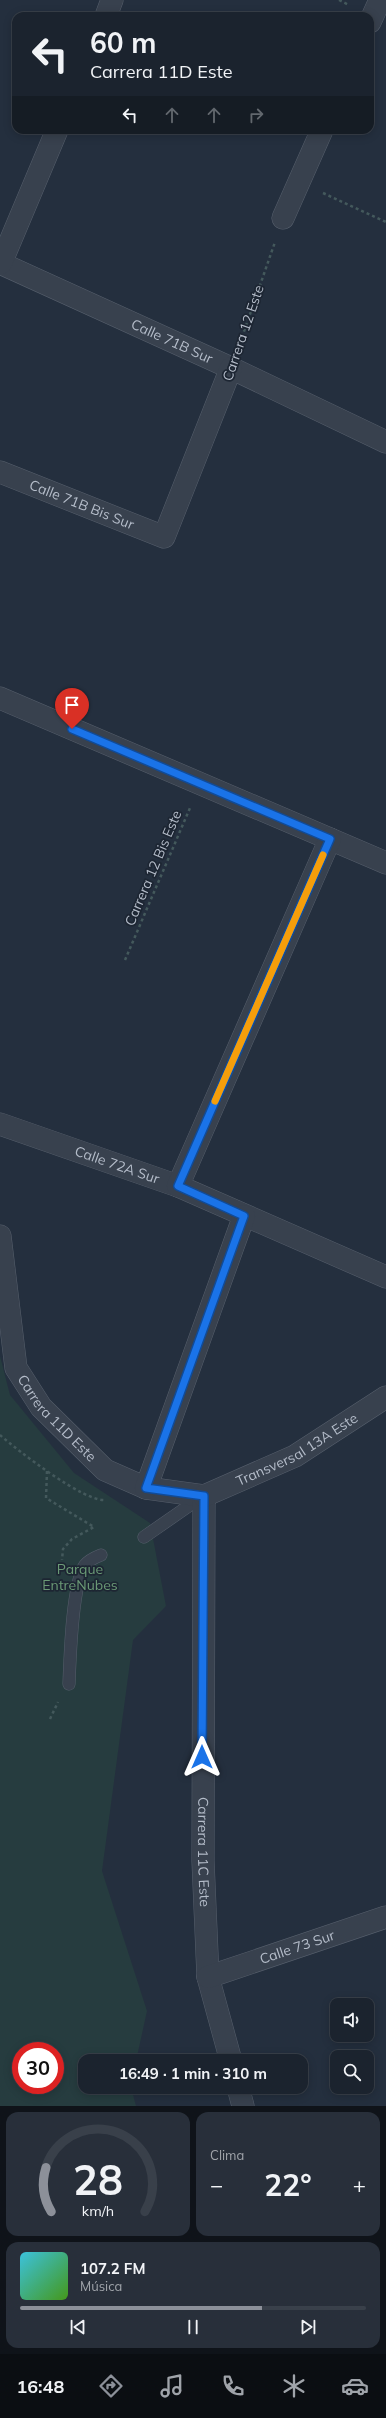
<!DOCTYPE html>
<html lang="es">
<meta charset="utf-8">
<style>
:root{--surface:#1b232e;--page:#282f3a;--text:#f1f3f6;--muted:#a0a4aa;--line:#39404a;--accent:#8c9099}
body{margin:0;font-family:Mulish,sans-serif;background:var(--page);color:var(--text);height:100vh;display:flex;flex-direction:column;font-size:15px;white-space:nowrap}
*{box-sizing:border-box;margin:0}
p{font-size:13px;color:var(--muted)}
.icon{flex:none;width:22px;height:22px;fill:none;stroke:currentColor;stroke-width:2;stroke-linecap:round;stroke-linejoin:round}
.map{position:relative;height:2106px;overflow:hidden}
.panel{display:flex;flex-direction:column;gap:6px;padding:6px;background:#0f1319;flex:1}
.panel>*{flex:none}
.top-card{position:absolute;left:12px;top:12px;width:362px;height:122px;border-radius:12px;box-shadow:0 2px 10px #0003,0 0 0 1px var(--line);background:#1b232e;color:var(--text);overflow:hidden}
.buttons{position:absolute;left:330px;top:1998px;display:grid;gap:8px}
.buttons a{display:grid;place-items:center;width:44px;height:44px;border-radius:8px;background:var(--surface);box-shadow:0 2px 10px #0003,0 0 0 1px var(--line);font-size:20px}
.speed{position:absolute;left:12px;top:2042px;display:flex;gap:8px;font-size:20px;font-weight:700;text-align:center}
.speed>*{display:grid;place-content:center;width:52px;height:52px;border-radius:50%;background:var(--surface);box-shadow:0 2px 10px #0003,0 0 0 1px var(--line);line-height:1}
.speed .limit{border:6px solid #d22;background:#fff;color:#111}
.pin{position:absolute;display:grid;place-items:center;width:34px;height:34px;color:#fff;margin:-41px -17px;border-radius:50% 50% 50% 0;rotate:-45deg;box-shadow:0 0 4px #0007}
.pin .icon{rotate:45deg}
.me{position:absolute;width:44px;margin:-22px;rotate:0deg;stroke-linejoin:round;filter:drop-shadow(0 0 3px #0008)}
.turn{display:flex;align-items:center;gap:14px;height:84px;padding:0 12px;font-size:18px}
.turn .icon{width:52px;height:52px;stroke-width:2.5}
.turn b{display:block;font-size:28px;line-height:34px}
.lanes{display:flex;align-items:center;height:38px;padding:0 12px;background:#0003;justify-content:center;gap:20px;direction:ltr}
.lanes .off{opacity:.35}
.big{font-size:30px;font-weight:700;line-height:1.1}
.panel .widget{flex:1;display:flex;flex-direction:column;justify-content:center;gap:6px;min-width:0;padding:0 14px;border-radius:12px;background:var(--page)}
.panel .dial{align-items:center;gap:0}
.dial svg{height:104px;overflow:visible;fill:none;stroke:var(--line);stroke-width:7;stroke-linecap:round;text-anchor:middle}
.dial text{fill:var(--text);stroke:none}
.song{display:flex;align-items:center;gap:12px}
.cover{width:48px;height:48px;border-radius:6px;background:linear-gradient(135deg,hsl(190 70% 55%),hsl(100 70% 35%))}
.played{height:4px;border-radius:2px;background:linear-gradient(90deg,var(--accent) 70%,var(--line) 70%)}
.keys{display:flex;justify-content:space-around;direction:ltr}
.heat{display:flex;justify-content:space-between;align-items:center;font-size:22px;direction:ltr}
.panel .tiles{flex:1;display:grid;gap:6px;grid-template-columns:1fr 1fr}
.widget:last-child{grid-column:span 2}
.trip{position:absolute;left:78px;top:2054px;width:230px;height:40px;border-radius:12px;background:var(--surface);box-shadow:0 2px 10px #0003,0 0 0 1px var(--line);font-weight:700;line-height:40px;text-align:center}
.tabs{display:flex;height:64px;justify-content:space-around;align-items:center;background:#0b0e12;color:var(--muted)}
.tabs .icon{width:28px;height:28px}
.tabs .on{color:var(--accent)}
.tabs b{font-size:18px;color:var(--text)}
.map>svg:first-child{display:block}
</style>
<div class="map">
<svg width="386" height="2106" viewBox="0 0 386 2106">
<rect width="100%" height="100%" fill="#242f3e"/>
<!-- green -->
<path fill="#263c3f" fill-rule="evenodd" d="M0,1356L10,1395L74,1473L150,1523L166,1606L133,1640L102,1871L147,2011L136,2061H85V2087H131L136,2106H0ZM21,2051H55V2085H21Z"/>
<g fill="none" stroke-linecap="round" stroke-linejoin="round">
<defs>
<g id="service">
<path d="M144,1537L203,1496"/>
<path d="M69,1684C70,1658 72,1584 85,1565C89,1560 96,1557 101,1555"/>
</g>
<g id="minor">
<path d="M106,16L112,0"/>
<path d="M370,22L380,0"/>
<path d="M283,218L322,130"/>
<path id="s1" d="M0,263L231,368L386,442"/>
<path d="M1,263L57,130"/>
<path id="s2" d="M0,472L164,537L231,368"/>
<path d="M0,698L386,863"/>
<path id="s3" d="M0,1124L178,1186L386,1277"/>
<path d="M178,1186L330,839"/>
<path id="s4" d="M0,1236L16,1368L41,1407L105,1470L146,1488L204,1496"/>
<path d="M146,1488L244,1216"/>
<path id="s5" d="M204,1496L203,1861L208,1977L231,2061"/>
<path id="s6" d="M204,1496L295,1456L386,1397"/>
<path id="s7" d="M208,1977L386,1917"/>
<path d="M238,2087L243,2106"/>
</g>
</defs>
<!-- service casing -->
<use href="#service" stroke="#565f6c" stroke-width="13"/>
<!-- minor casing -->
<use href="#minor" stroke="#565f6c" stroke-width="23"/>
<!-- path -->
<g stroke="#44595c" stroke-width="2.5" stroke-dasharray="3 3" stroke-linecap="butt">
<path d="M339,0L349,5"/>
<path d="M323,193L386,222"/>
<path d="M240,343L275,242"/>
<path d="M125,960L190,808"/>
<path d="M0,1435C17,1450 85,1503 106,1500"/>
<path d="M47,1471L46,1498L94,1527L72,1539L63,1549L62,1560"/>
<path d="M50,1719L58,1702"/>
</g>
<!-- service -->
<use href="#service" stroke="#38414e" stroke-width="12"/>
<!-- minor -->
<use href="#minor" stroke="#38414e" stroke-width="22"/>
</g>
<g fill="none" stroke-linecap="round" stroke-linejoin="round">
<defs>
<path id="route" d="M72,729L330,839L178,1186L244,1216L146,1488L204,1496L202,1757"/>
</defs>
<!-- route casing -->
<use href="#route" stroke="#114b97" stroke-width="10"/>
<!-- route -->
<use href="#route" stroke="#1a73e8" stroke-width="7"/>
<!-- slow -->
<path stroke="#f59e0b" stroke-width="7" d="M215,1101L323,855"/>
</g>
<g text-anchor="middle" stroke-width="3.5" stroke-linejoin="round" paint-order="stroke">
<!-- street labels -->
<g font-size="14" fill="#b4bcc9" stroke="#1d2633">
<text transform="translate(243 333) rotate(-71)" y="5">Carrera 12 Este</text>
<text dy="5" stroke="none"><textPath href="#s1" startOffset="189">Calle 71B Sur</textPath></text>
<text dy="5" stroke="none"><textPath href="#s2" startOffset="88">Calle 71B Bis Sur</textPath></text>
<text transform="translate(153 868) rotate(-67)" y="5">Carrera 12 Bis Este</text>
<text dy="5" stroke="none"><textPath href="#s3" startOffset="124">Calle 72A Sur</textPath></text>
<text dy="5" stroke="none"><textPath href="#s4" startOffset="198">Carrera 11D Este</textPath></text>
<text dy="5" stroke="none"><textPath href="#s6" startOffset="104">Transversal 13A Este</textPath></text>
<text dy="5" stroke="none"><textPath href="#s5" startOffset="356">Carrera 11C Este</textPath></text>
<text dy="5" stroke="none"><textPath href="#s7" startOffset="94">Calle 73 Sur</textPath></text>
</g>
<!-- park labels -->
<g font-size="14" fill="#6b9a76" stroke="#1d2633">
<text x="80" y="1574">Parque<tspan x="80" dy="16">EntreNubes</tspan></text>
</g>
</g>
</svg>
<div class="buttons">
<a><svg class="icon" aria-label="sound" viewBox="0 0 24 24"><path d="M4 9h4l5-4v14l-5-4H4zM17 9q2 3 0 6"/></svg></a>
<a><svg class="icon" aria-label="search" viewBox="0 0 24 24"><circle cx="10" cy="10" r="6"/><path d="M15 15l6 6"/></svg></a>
</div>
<div class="speed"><div class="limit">30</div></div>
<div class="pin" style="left:72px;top:729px;background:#d93025"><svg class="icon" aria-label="arrive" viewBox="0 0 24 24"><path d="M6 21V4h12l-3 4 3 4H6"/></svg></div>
<svg class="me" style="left:202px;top:1757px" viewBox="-20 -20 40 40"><path d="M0-17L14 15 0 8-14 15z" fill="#1a73e8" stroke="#fff" stroke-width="4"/></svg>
<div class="trip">16:49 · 1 min · 310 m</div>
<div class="top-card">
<div class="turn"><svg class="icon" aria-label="left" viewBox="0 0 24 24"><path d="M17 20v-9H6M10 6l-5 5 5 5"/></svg><div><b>60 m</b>Carrera 11D Este</div></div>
<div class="lanes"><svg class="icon" aria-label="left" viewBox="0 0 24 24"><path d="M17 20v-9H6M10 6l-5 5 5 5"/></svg><svg class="icon off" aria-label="ahead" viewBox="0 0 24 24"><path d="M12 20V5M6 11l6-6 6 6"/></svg><svg class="icon off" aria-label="ahead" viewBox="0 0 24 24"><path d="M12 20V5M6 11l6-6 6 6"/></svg><svg class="icon off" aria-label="right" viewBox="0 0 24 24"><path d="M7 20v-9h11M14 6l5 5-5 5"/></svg></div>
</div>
</div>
<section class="panel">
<div class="tiles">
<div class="widget dial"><svg viewBox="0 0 100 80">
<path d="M14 69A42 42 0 1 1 86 69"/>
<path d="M14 69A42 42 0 0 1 10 35" stroke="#8c9099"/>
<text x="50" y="56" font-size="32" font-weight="700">28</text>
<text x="50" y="72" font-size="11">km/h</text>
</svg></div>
<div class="widget"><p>Clima</p>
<div class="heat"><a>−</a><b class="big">22°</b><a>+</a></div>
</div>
<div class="widget">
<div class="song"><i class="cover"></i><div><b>107.2 FM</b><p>Música</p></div></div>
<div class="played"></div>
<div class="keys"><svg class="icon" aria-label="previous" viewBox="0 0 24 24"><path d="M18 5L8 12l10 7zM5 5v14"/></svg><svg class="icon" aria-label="pause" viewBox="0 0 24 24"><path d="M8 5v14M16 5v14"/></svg><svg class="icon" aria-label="next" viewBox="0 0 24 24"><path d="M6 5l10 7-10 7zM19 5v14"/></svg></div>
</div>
</div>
</section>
<nav class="tabs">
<b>16:48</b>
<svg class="icon on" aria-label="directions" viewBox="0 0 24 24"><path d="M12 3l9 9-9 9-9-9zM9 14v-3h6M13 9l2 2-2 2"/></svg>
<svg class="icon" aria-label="music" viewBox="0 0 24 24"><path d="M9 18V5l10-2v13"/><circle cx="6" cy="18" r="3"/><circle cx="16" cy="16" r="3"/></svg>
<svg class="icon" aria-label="phone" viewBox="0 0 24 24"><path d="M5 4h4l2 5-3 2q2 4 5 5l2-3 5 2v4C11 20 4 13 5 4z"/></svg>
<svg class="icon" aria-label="climate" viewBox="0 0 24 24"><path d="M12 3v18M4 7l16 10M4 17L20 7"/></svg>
<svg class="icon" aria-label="car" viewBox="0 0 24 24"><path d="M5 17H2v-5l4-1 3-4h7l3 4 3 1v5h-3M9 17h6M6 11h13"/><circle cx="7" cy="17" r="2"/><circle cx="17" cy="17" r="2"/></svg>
</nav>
